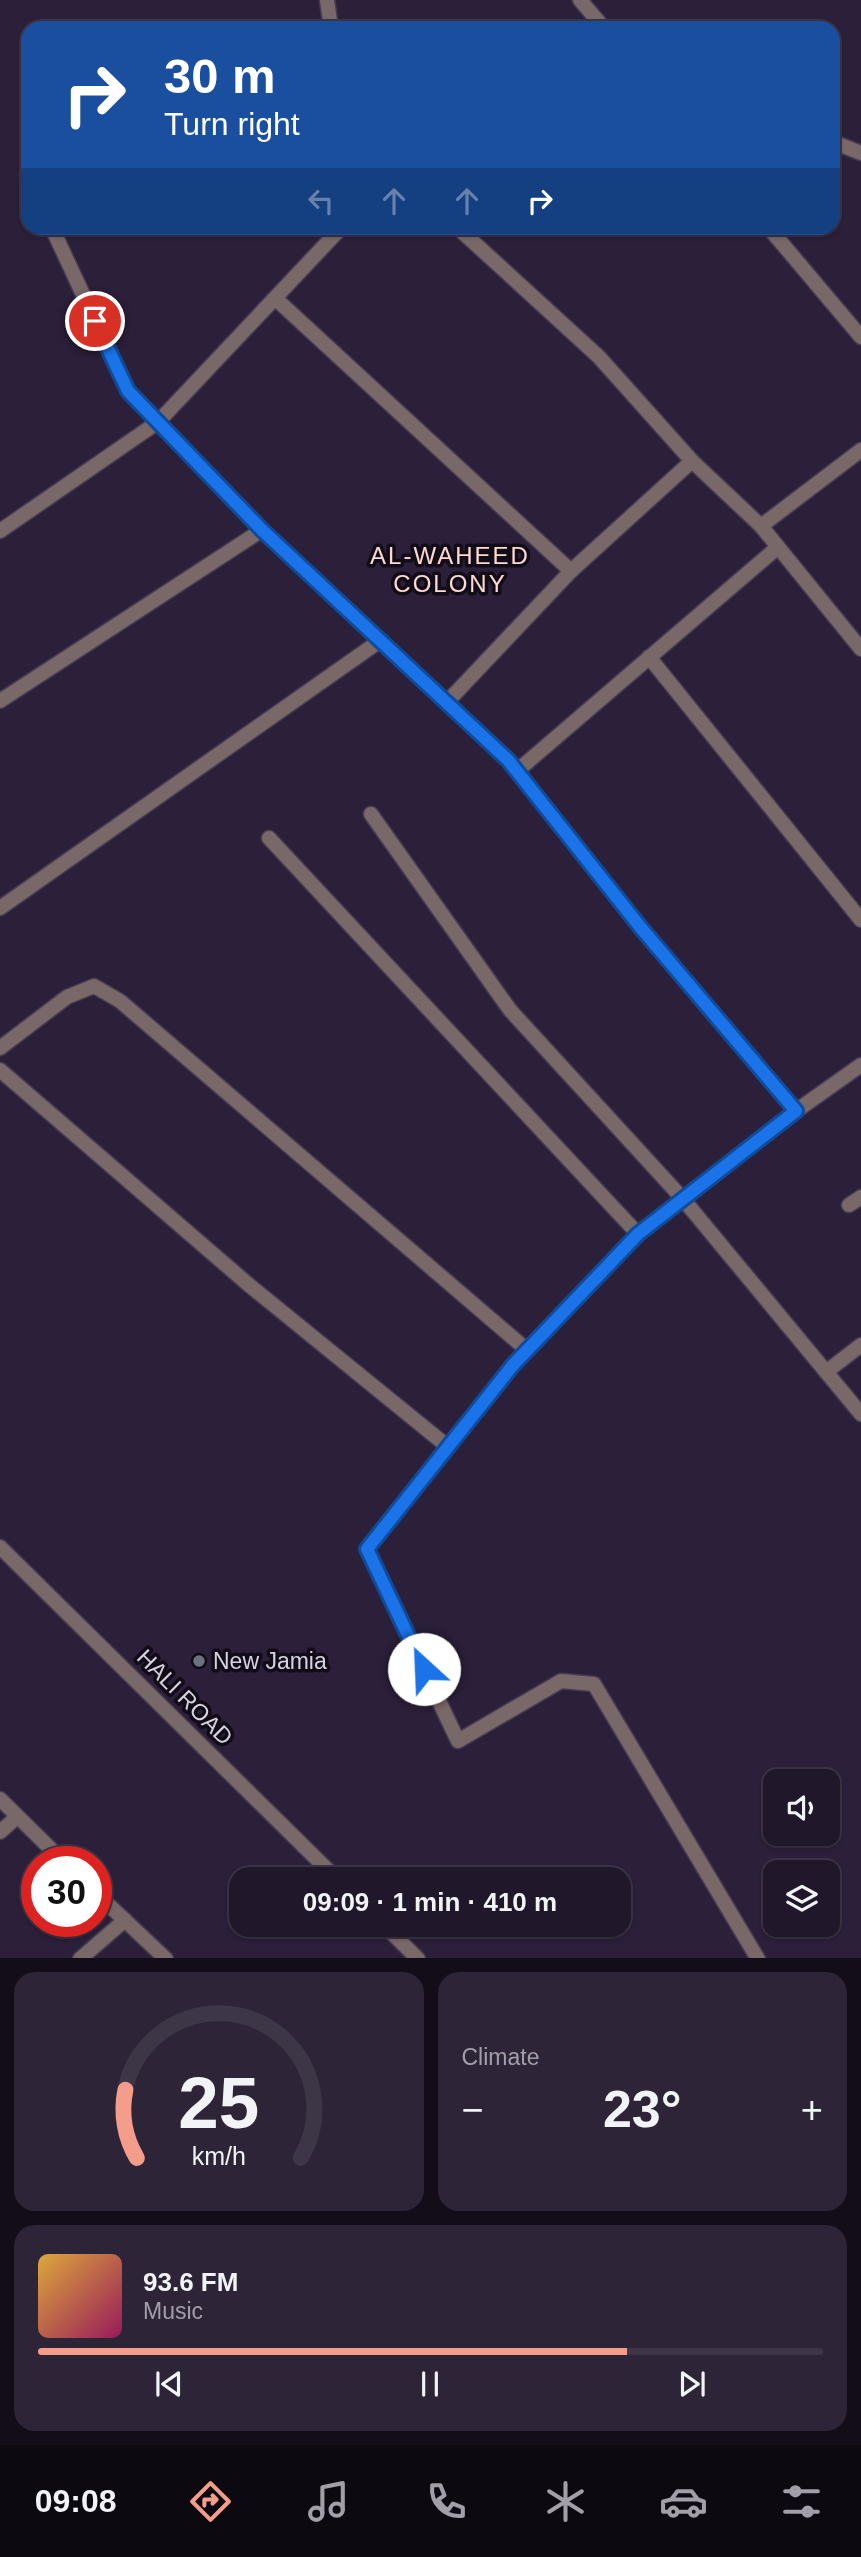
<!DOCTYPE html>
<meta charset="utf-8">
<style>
:root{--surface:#20172b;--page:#2d2437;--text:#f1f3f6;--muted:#a29fa9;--line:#3d3647;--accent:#f49d8b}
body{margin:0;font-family:Arial,sans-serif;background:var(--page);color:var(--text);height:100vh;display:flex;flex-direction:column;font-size:26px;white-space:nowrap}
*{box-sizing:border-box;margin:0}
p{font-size:23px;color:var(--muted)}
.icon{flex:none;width:38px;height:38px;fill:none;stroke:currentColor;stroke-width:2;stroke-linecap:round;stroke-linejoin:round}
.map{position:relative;height:1958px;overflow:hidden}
.details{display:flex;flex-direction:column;gap:14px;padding:14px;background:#120d18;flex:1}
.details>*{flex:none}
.banner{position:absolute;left:21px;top:21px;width:819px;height:214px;border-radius:21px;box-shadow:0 2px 5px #0004,0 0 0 2px var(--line);background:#1a4fa0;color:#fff;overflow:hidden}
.controls{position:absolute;left:763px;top:1769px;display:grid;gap:14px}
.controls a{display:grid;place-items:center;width:77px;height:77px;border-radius:14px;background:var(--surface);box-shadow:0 2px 5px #0004,0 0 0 2px var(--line);font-size:35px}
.speed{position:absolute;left:21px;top:1846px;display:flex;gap:14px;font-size:35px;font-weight:700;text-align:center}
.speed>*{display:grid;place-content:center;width:91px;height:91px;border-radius:50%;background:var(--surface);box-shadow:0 2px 5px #0004,0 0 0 2px var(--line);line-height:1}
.speed .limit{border:10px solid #d22;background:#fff;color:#111}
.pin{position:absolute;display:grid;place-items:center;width:60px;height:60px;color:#fff;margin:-30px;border:4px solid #fff;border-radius:50%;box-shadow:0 2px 7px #0007}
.me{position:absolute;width:77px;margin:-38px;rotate:335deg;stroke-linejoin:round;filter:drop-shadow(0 0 5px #0008)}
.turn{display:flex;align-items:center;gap:24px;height:147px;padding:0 28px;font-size:32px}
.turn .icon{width:91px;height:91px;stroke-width:2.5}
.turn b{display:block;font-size:49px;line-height:60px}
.lanes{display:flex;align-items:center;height:66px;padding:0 28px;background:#0003;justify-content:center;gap:35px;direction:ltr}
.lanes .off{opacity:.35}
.big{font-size:52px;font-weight:800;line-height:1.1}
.details .tile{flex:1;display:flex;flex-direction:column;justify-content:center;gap:10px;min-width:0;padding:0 24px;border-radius:21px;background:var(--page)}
.details .dial{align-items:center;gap:0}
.dial svg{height:182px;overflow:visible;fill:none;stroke:var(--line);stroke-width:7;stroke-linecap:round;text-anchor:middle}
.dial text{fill:var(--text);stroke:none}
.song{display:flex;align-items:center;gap:21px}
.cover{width:84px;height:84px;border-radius:10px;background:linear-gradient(135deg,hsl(40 70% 55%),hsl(330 70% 35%))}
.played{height:7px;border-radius:4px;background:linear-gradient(90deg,var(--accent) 75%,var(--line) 75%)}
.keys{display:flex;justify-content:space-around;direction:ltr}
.heat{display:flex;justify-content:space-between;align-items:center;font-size:38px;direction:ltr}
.details .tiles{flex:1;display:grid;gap:14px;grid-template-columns:1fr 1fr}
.tile:last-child{grid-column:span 2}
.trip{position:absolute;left:229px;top:1867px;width:402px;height:70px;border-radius:21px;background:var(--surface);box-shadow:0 2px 5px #0004,0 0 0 2px var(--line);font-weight:800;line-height:70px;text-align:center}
.tabs{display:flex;height:112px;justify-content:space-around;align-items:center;background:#0d0911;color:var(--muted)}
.tabs .icon{width:49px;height:49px}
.tabs .active{color:var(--accent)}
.tabs b{font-size:32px;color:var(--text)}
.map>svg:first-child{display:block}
</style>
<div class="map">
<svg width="861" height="1959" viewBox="0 0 861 1959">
<rect width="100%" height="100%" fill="#2b1f39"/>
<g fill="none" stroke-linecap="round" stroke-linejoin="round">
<defs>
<g id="minor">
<path d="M327,0L331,28"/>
<path d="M833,142L861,153"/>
<path d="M27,175L28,176"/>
<path d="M52,228L128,391L262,530L508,760L641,928L796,1111L861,1065"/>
<path d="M458,228L599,357L692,461L761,526L861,649"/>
<path d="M276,299L571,571"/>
<path d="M761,526L861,450"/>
<path d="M0,531L158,422L341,228"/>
<path d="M649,657L861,920"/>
<path d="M0,701L262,530"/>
<path d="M448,701L571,571L692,461"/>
<path d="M517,771L778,547"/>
<path d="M371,814L510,1010L683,1199L861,1414"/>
<path d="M269,838L638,1234"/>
<path d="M0,908L381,640"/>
<path d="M0,1048L67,997L94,986L120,1001L527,1350"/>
<path d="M0,1070L249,1285L447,1446"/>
<path d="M849,1205L861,1197"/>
<path d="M826,1372L861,1345"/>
<path d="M0,1799L64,1862"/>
<path d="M0,1832L17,1817"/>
<path d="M96,1893L166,1959"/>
<path d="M80,1959L125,1920"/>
<path d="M758,1959L594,1684L561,1681L458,1741L367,1549L513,1365L638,1234L796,1111"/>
</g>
<g id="tertiary">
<path d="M580,0L604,28"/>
<path d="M769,228L861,337"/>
<path d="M0,1547L338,1880"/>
<path d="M384,1925L418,1959"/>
</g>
</defs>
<!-- minor casing -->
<use href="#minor" stroke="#473b54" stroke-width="17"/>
<!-- tertiary casing -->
<use href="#tertiary" stroke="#473b54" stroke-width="17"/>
<!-- minor -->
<use href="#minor" stroke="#796868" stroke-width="14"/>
<!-- tertiary -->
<use href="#tertiary" stroke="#796868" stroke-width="14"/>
</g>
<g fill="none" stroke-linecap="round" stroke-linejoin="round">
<defs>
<path id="route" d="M95,321L128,391L262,530L508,760L641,928L796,1111L638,1234L513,1365L367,1549L424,1669"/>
</defs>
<!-- route casing -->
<use href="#route" stroke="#114b97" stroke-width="18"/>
<!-- route -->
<use href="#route" stroke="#1a73e8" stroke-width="12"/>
</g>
<!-- markers -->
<circle fill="#6b7280" stroke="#110c17" stroke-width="2.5" cx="199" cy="1661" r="7"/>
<g text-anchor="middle" stroke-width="7" stroke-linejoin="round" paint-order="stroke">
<!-- poi labels -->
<g font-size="23" fill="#d8d1e2" stroke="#110c17" text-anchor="start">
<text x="213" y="1669">New Jamia</text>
</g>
<!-- street labels -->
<g font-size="23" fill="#d8d1e2" stroke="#110c17">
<text transform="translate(185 1697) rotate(45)" y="8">HALI ROAD</text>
</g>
<!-- neighbourhood labels -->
<g font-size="24" letter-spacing="2" fill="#fcd9d2" stroke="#110c17">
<text x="450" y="564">AL-WAHEED<tspan x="450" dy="28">COLONY</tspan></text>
</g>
</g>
</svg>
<div class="controls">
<a><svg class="icon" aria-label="sound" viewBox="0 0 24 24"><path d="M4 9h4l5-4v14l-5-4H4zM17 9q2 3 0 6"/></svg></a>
<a><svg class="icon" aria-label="layers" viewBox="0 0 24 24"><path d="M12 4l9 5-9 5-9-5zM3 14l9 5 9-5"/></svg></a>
</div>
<div class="speed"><div class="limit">30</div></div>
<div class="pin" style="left:95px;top:321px;background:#d93025"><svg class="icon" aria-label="arrive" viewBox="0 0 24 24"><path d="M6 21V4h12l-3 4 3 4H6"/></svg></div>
<svg class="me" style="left:424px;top:1669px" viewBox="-20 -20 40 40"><circle r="19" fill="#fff"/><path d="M0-13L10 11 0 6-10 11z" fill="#1a73e8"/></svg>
<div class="trip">09:09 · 1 min · 410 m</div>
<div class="banner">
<div class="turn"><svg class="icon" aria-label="right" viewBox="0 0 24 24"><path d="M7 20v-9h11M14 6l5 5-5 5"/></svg><div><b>30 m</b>Turn right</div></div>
<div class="lanes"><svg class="icon off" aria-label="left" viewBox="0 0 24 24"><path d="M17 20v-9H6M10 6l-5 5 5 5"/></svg><svg class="icon off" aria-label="ahead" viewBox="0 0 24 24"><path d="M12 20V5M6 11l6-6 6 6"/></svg><svg class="icon off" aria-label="ahead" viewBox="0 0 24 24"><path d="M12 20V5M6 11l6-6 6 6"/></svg><svg class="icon" aria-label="right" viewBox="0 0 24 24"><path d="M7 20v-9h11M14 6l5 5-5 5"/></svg></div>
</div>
</div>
<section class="details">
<div class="tiles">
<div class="tile dial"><svg viewBox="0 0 100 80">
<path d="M14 69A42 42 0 1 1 86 69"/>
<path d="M14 69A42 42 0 0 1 9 39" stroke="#f49d8b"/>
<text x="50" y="56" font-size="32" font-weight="700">25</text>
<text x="50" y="72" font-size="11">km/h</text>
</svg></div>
<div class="tile"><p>Climate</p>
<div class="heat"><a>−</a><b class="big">23°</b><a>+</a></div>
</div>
<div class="tile">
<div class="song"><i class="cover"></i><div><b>93.6 FM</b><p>Music</p></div></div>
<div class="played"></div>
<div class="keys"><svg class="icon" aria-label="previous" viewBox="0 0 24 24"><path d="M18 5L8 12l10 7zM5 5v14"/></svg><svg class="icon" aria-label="pause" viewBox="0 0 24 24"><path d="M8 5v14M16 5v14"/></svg><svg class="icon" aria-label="next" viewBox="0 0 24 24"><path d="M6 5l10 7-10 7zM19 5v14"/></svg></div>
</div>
</div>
</section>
<nav class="tabs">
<b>09:08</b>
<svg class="icon active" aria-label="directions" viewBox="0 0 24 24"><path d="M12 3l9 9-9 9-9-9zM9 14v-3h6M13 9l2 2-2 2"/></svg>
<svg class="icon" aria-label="music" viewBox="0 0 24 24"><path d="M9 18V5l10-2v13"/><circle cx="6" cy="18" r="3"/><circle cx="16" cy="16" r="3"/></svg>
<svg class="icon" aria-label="phone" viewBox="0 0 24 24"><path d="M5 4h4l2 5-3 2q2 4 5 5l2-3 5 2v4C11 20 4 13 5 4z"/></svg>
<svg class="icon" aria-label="climate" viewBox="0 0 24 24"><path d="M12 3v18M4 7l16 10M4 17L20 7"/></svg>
<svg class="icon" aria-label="car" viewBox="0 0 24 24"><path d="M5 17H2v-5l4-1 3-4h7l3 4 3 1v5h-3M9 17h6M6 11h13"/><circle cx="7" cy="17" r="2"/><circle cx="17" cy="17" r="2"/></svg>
<svg class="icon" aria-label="filters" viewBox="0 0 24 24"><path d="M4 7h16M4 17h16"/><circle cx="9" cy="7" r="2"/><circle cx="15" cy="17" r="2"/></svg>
</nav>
